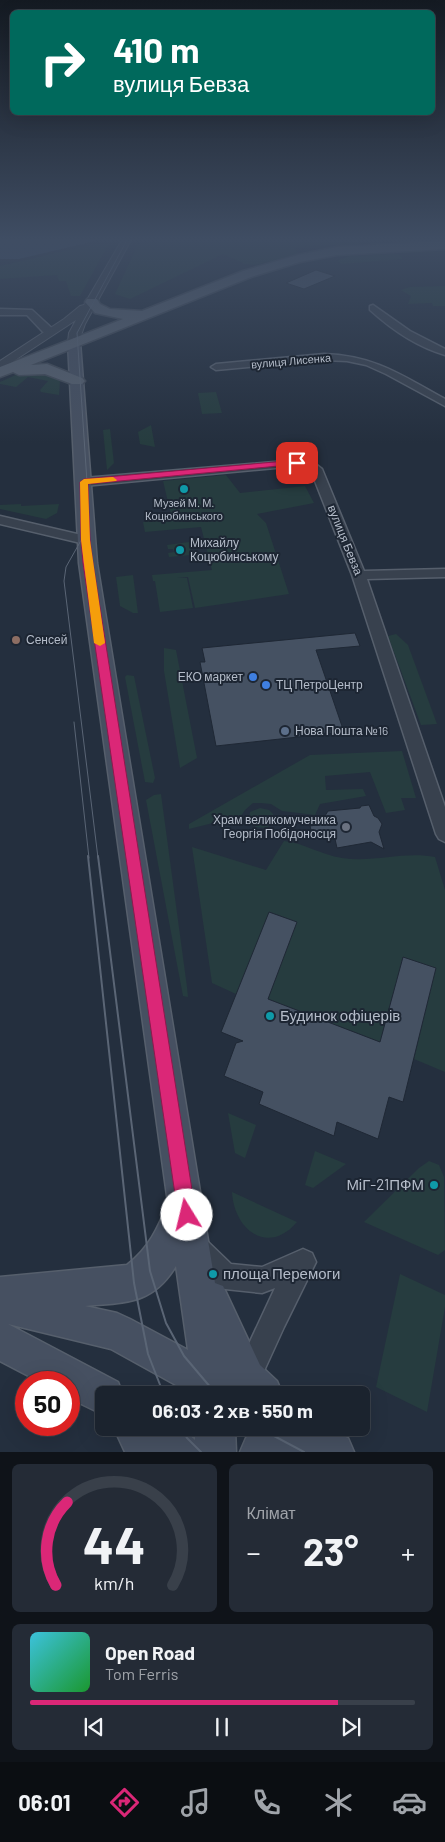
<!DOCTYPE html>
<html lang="uk">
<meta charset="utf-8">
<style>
:root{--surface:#1b232e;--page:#242b36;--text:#f1f3f6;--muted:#a0a4aa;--line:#39404a;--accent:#db2777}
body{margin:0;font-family:Barlow,sans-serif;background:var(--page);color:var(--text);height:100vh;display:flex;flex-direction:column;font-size:19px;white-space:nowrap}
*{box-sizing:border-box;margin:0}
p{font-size:16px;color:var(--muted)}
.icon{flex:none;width:28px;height:28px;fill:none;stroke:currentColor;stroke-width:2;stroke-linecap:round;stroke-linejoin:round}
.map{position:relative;height:1452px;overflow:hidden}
.side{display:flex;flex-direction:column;gap:12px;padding:12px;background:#0f1319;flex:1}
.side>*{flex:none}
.top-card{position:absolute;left:10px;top:10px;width:425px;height:105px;border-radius:8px;box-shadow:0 5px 20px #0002,0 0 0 1px var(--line);background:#00695c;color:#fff;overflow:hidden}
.speed{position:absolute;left:15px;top:1371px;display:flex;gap:10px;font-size:25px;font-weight:700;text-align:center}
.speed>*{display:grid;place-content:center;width:65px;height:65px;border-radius:50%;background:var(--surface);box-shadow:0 5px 20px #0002,0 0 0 1px var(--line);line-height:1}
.speed .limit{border:8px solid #d22;background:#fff;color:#111}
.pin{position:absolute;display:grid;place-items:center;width:42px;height:42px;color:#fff;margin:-21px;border-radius:10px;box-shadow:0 2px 8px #0006}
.me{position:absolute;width:55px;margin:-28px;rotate:351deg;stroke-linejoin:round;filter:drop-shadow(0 0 4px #0008)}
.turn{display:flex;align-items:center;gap:18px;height:105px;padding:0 20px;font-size:22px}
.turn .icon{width:65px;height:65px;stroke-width:2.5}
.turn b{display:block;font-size:35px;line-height:42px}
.big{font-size:38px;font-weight:700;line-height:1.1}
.side .widget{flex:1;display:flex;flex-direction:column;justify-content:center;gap:8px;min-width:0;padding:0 18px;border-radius:8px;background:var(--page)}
.side .dial{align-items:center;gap:0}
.dial svg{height:130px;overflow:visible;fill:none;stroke:var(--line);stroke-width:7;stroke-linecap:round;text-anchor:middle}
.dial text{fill:var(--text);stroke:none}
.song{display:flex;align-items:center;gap:15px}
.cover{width:60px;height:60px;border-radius:8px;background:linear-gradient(135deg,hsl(190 70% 55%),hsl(130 70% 35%))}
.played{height:5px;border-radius:2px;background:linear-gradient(90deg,var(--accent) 80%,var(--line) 80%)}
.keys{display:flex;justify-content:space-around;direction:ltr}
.heat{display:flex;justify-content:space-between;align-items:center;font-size:28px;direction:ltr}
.side .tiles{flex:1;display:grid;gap:12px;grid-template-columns:1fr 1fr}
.widget:last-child{grid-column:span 2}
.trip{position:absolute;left:95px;top:1386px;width:275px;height:50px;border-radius:8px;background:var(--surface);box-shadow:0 5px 20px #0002,0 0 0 1px var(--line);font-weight:700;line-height:50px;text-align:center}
.tab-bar{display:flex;height:80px;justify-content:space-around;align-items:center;background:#0b0e12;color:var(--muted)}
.tab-bar .icon{width:35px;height:35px}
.tab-bar .selected{color:var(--accent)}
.tab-bar b{font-size:22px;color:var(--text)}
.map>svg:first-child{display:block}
</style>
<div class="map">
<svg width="445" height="1452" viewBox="0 0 445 1452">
<rect width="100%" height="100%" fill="#242f3e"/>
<!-- green -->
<g fill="#263c3f">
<path d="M172,240H353L361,244L296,247L297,255L255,265L245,264L223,254L130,299L115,294L138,244Z"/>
<path d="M95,244H112L107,247L80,296H71L66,281H59L57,275L0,279V266Z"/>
<path d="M399,254L403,259L342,264L337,261L349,256Z"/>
<path d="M445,286V306H433L432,303L408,304L411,296L401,290L410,287Z"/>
<path d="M43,373L60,380L59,395L41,392L40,390L48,381L28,377L16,387L0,384V382L18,374Z"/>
<path d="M216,392L222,413L202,414L198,393Z"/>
<path d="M151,425L155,447L140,444L138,432Z"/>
<path d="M110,429L114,463L107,470L103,430Z"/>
<path d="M226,475L240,493L305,486L314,503L257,514L266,523L289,594L195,608L188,577L177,578H187L193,608L160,612L155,581H153L152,575L212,570L201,527L145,532L143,522L172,519L163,481Z"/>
<path d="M21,504V506L59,504L57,513L46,519L0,509V505Z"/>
<path d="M189,542L192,555L169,557L168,553L174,552L173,549H168L167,545Z"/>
<path d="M133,575L138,613H133L120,606L116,577Z"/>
<path d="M396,634L408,645L437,724L421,725L388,636Z"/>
<path d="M164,648L176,650L197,758L180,768L164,671Z"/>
<path d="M127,675L134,676L155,778L153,783L145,782L125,677Z"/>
<path d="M402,751L416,798H401L405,810L386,813L370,772L325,776L326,790L363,789L366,796L320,804L315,815L282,811L271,804L261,803H253L245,810L241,816L189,829V824L310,755Z"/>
<path d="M161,794L187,987L188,997L183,996L146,800L154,795Z"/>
<path d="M260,808L269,810L273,814V823L266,828L256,827L249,821L250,812Z"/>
<path d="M284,841C304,843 321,855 342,858C373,863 404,851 435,857L445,890V1072L414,1059L435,968L403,957L380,1042L268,999L297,922L270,912L236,994L212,983L192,847L266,870Z"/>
<path d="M228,1113L256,1125L245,1158L235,1153Z"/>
<path d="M315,1151L346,1164L313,1188L305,1185Z"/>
<path d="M429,1161L439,1165L444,1177L445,1250L438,1255L364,1222L419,1168Z"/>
<path d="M232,1192L297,1222C268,1256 234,1230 232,1192Z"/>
<path d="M400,1274L445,1295V1307L427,1412L376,1387Z"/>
</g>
<!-- water -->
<path fill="#394c67" d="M0,240H94L91,242L19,259H0Z"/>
<!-- building -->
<g fill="#455162" stroke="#1f2835">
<path d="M316,270L335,276L304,289L286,283Z"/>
<path d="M355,633L360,646L316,650L344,732L216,746L200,662H205L202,648Z"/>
<path d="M369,805L374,816L378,818L382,824L379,832L384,849L371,842L337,848L335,839L328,840L327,836L313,838L310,826L324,824L323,819L328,811L360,808L361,806Z"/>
<path d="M269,912L297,922L268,999L380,1042L403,957L436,968L403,1102L389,1097L378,1139L337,1122L334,1136L259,1104L263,1092L224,1076L236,1043L243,1041L221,1032Z"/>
</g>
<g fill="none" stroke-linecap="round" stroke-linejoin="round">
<defs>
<g id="minor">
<path d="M373,305L410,331L445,349V355C417,347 391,329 370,310V306Z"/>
<path d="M0,309L32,310L56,332L51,335L43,332L27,315H0Z"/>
<path d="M324,354C376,356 401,375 445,399V406L386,374L366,365L347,361L324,360L216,370L211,367L216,364Z"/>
<path d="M297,460L313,462L322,469L364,571L445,569V577L367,579L445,807V842L439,839L436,834L352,575L311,471L306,467L297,466L84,486L78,482L84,478Z"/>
<path d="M0,516L90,537L91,540L85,544L0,524Z"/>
<path d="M196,1235L205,1239L231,1264L262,1267L303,1249L312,1253L316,1262L284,1327L253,1395H225L275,1288L262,1293L225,1289L216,1285L187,1257L183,1248L187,1239Z"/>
</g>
<path id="tertiary" d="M122,240H131L85,324L78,344H70L68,342L69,333L76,320L0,370V361L64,319L80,306L84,305Z"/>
<g id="secondary">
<path d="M74,338L80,342L97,563L215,1283L223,1286L260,1365L277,1381L283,1395H194L111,1349L8,1324L118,1382L123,1395H104V1415L69,1398V1382H40L0,1361V1277L127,1265C149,1248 158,1228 168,1203L79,563L68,342ZM176,1266L188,1350L130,1319L117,1313L85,1306C126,1302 152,1305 176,1266Z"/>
<path d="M114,1428H181L195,1440V1428H235L236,1452H125Z"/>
<path d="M256,1428H323L348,1438L354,1452H240L246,1438Z"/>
</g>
<path id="primary" d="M445,241V249L337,255L300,262L251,277L31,365L47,364L82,378L85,381L82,384H72L45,374L19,375L13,372L0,377V367L123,319L95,313L85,302L87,299H97L100,304L110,309L142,311L243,271L298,255L337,247Z"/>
</defs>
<!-- minor casing -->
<use href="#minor" stroke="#565f6c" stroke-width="3"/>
<!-- tertiary casing -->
<use href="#tertiary" stroke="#565f6c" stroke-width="2"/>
<!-- secondary casing -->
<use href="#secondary" stroke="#565f6c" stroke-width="3"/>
<!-- primary casing -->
<use href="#primary" stroke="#414a57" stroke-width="3"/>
<!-- minor -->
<use href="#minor" fill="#38414e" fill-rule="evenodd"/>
<!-- tertiary -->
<use href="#tertiary" fill="#38414e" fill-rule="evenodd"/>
<!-- secondary -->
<use href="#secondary" fill="#465061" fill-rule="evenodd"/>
<!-- primary -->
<use href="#primary" fill="#56606e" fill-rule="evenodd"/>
<!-- tram-far1 -->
<g stroke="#5a6575" stroke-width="1">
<path d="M74,722L89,858"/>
<path d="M98,858L64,581L66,567L88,528L87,482L77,333L127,240"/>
</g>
<!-- tram -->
<g stroke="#5a6575" stroke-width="2">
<path d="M88,856L134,1283L148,1354L164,1395"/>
<path d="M98,856L150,1271L166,1323L184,1356L217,1395"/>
<path d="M181,1428L187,1438L201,1452"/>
<path d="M259,1428L304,1452"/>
</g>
</g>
<!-- sky -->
<linearGradient id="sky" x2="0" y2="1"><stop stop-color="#141a22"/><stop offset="0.54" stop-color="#3f4d63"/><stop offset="1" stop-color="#3f4d63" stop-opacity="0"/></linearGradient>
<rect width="445" height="443" fill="url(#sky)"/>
<!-- route -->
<path fill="#db2777" stroke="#8e194d" d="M297,460L301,463L300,464L88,484L90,540L93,563L196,1215L193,1222L187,1224L181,1222L178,1215L83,563L81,540L80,482L84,479Z"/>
<!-- slow -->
<path fill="#f59e0b" d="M113,477L117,480L116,481L88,484L90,540L105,643L100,646L94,643L81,540L80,482L84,479Z"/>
<!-- markers -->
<g fill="#0f9aa8" stroke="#1d2633" stroke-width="2">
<circle cx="184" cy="489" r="5"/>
<circle cx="180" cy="550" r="5"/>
<circle cx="270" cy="1016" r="5"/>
<circle cx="434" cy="1185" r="5"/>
<circle cx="213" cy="1274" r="5"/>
</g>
<circle fill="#8d6e63" stroke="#1d2633" stroke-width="2" cx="16" cy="640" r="5"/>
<g fill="#3f7fe0" stroke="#1d2633" stroke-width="2">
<circle cx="253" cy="677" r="5"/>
<circle cx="266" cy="685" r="5"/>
</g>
<circle fill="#5c6f8a" stroke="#1d2633" stroke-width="2" cx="285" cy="731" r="5"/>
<circle fill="#6b7280" stroke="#1d2633" stroke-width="2" cx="346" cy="827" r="5"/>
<g text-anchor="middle" stroke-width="4" stroke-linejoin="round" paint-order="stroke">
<!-- far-street labels -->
<g font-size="11" fill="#b4bcc9" stroke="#1d2633">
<text transform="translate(291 361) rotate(-5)" y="4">вулиця Лисенка</text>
</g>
<!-- far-poi labels -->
<g font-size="11" fill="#b4bcc9" stroke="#1d2633">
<text x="184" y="507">Музей М. М.<tspan x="184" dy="13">Коцюбинського</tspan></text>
</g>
<!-- street labels -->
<g font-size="12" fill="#b4bcc9" stroke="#1d2633">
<text transform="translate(345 540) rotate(68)" y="4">вулиця Бевза</text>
</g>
<!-- poi labels -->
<g font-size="12" fill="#b4bcc9" stroke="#1d2633" text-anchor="start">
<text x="190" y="547">Михайлу<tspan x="190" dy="14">Коцюбинському</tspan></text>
<text x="26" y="644">Сенсей</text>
<text x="243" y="681" text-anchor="end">ЕКО маркет</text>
<text x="276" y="689">ТЦ ПетроЦентр</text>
<text x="295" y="735">Нова Пошта №16</text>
<text x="336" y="824" text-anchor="end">Храм великомученика<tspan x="336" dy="14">Георгія Побідоносця</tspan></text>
</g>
<!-- near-poi labels -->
<g font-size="15" fill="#b4bcc9" stroke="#1d2633" text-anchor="start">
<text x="280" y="1021">Будинок офіцерів</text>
<text x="424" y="1190" text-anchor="end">МіГ-21ПФМ</text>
<text x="223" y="1279">площа Перемоги</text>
</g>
</g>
</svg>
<div class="speed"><div class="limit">50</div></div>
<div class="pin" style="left:297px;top:463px;background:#d93025"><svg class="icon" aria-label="arrive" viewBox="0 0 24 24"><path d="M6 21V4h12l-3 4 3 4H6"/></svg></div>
<svg class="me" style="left:187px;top:1215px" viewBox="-20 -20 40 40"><circle r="19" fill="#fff"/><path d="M0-13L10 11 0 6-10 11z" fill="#db2777"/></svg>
<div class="trip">06:03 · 2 хв · 550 m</div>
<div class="top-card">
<div class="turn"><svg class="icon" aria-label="right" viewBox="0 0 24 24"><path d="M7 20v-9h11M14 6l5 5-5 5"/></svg><div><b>410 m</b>вулиця Бевза</div></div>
</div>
</div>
<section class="side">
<div class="tiles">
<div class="widget dial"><svg viewBox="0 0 100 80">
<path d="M14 69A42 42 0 1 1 86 69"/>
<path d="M14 69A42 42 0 0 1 21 18" stroke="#db2777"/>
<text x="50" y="56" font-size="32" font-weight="700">44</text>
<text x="50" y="72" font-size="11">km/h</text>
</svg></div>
<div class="widget"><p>Клімат</p>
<div class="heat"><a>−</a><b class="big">23°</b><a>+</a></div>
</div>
<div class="widget">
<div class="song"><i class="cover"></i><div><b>Open Road</b><p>Tom Ferris</p></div></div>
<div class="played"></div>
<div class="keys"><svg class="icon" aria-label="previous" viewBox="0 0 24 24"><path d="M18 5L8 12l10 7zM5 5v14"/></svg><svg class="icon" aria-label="pause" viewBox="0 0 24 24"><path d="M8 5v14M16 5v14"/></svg><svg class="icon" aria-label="next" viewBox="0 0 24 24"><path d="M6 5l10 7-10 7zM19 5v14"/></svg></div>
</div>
</div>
</section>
<nav class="tab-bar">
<b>06:01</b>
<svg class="icon selected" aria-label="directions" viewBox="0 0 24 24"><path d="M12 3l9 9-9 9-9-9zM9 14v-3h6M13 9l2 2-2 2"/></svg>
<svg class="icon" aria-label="music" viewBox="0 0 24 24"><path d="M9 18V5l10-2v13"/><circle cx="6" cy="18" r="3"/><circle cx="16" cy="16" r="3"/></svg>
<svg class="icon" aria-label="phone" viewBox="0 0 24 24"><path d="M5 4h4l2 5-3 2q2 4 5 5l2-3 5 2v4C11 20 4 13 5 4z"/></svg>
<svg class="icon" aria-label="climate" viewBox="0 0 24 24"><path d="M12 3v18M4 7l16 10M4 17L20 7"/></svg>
<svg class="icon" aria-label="car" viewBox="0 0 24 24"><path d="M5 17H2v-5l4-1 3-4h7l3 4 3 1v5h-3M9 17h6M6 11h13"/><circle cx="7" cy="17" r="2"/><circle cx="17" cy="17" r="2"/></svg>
</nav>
